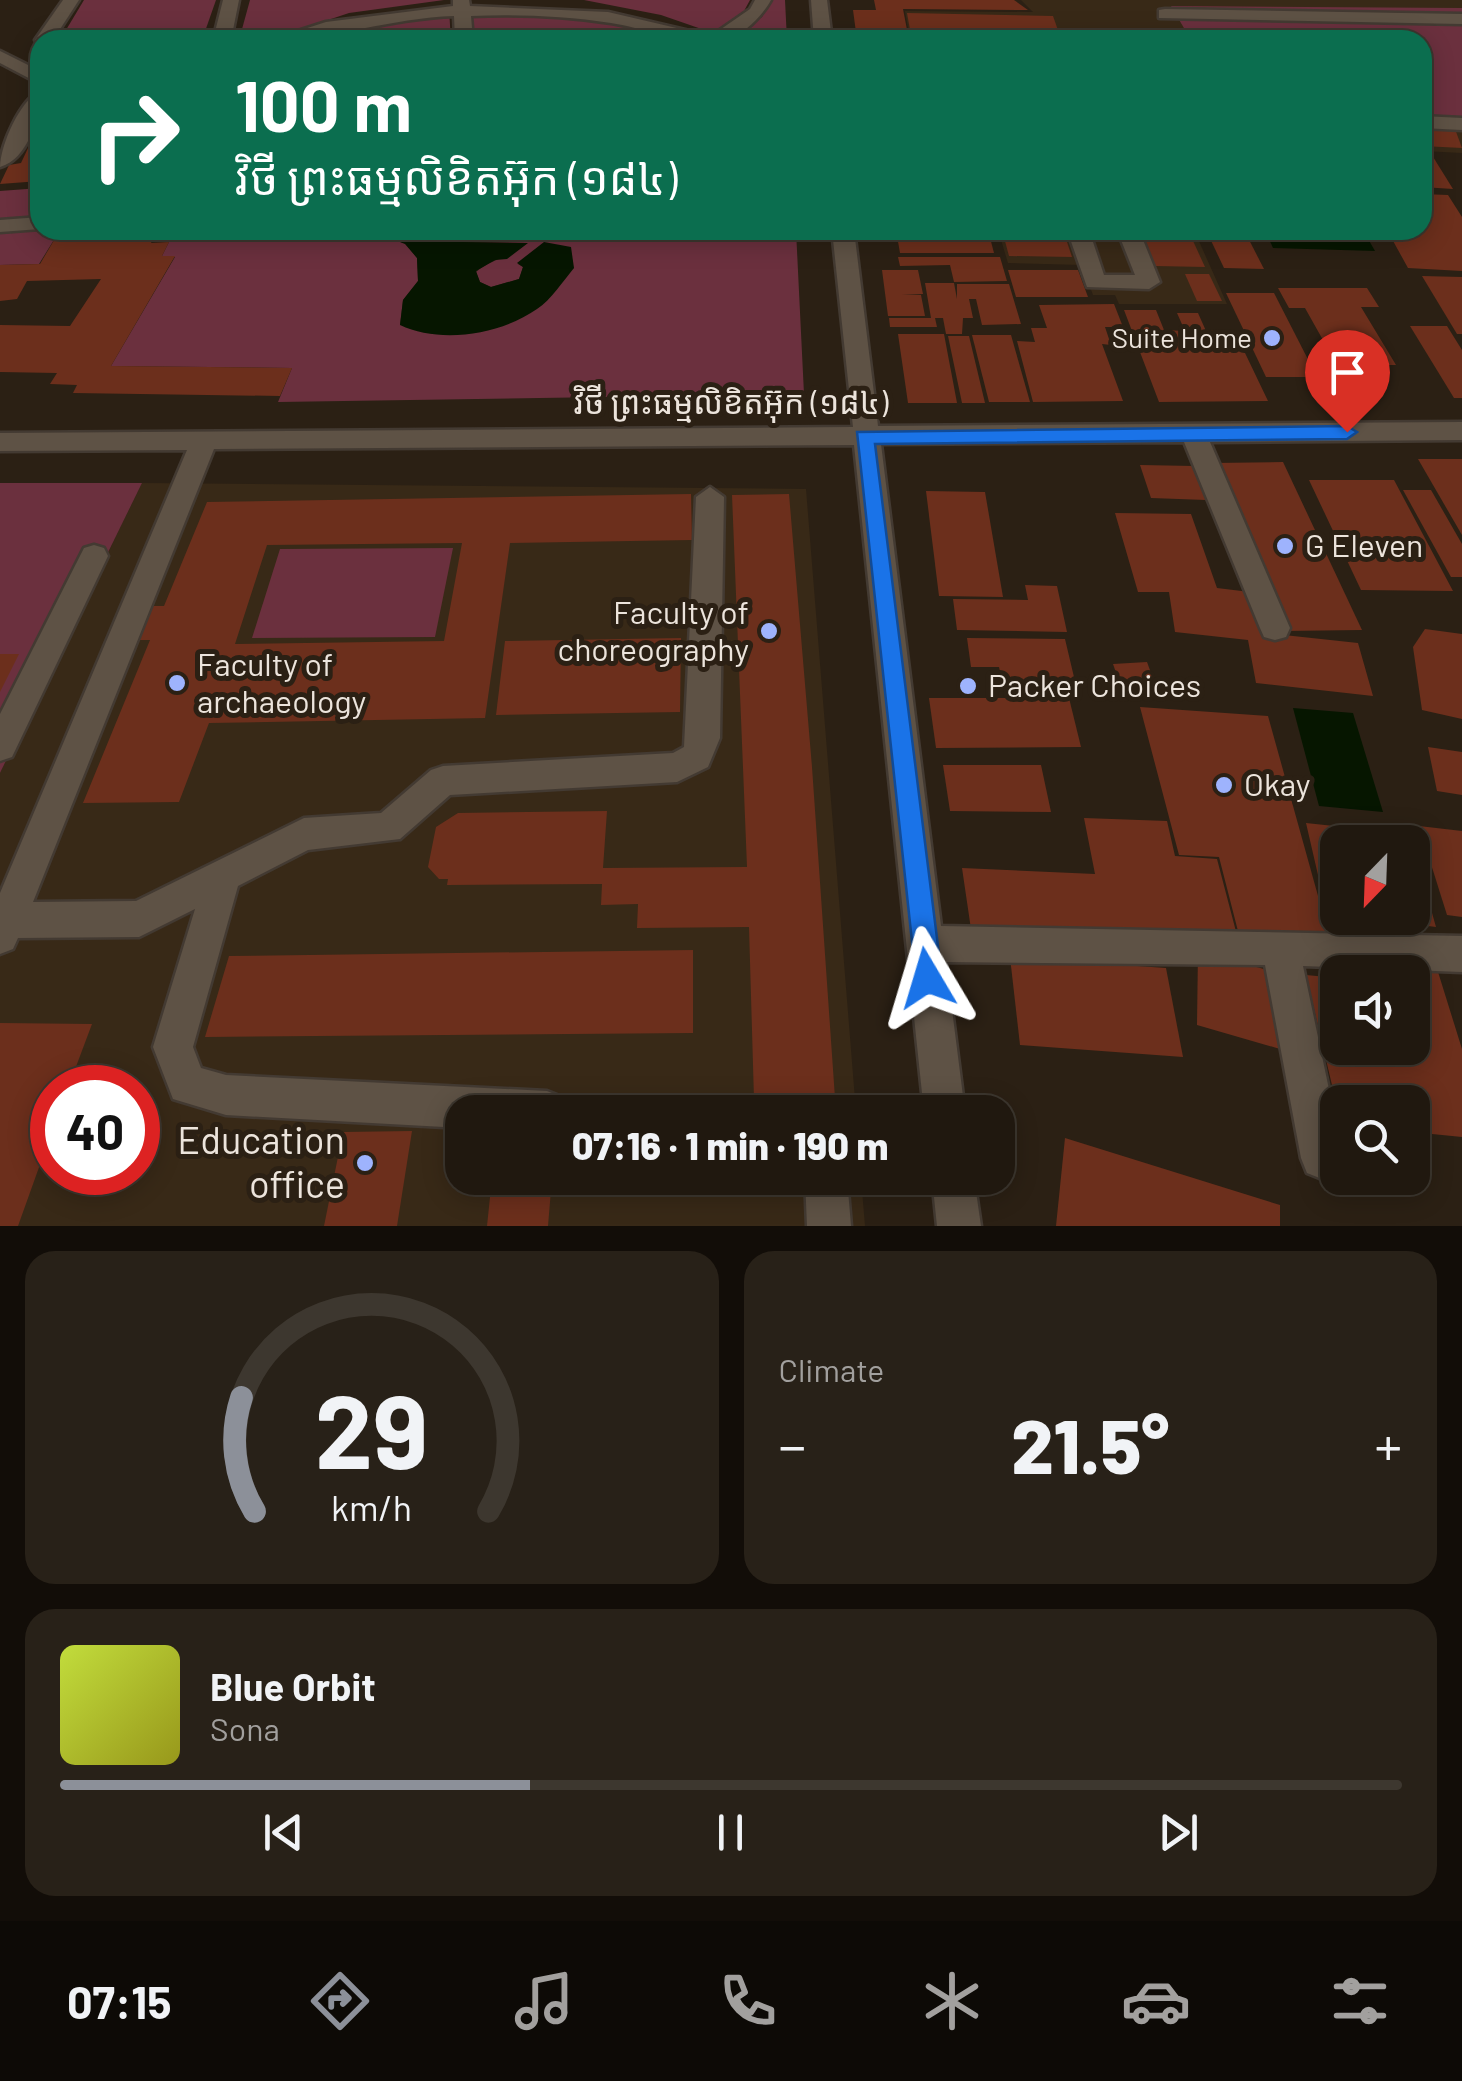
<!DOCTYPE html>
<meta charset="utf-8">
<style>
:root{--surface:#20180f;--page:#282118;--text:#f1f3f6;--muted:#a2a09e;--line:#3d372f;--accent:#8c9099}
body{margin:0;font-family:Barlow,"Noto Sans Khmer",sans-serif;background:var(--page);color:var(--text);height:100vh;display:flex;flex-direction:column;font-size:38px;white-space:nowrap}
*{box-sizing:border-box;margin:0}
p{font-size:32px;color:var(--muted)}
.icon{flex:none;width:55px;height:55px;fill:none;stroke:currentColor;stroke-width:2;stroke-linecap:round;stroke-linejoin:round}
.map{position:relative;height:1226px;overflow:hidden}
.details{display:flex;flex-direction:column;gap:25px;padding:25px;background:#120d08;flex:1}
.details>*{flex:none}
.banner{position:absolute;left:30px;top:30px;width:1402px;height:210px;border-radius:30px;box-shadow:0 5px 25px #0003,0 0 0 2px var(--line);background:#0b6e4f;color:#fff;overflow:hidden}
.needle{width:65px;rotate:203deg}
.fabs{position:absolute;left:1320px;top:825px;display:grid;gap:20px}
.fabs a{display:grid;place-items:center;width:110px;height:110px;border-radius:20px;background:var(--surface);box-shadow:0 5px 25px #0003,0 0 0 2px var(--line);font-size:50px}
.speed{position:absolute;left:30px;top:1065px;display:flex;gap:20px;font-size:50px;font-weight:700;text-align:center}
.speed>*{display:grid;place-content:center;width:130px;height:130px;border-radius:50%;background:var(--surface);box-shadow:0 5px 25px #0003,0 0 0 2px var(--line);line-height:1}
.speed .limit{border:15px solid #d22;background:#fff;color:#111}
.pin{position:absolute;display:grid;place-items:center;width:85px;height:85px;color:#fff;margin:-102px -42px;border-radius:50% 50% 50% 0;rotate:-45deg;box-shadow:0 0 10px #0007}
.pin .icon{rotate:45deg}
.me{position:absolute;width:110px;margin:-55px;rotate:353deg;stroke-linejoin:round;filter:drop-shadow(0 0 8px #0008)}
.turn{display:flex;align-items:center;gap:35px;height:210px;padding:0 40px;font-size:45px}
.turn .icon{width:130px;height:130px;stroke-width:2.5}
.turn b{display:block;font-size:70px;line-height:85px}
.big{font-size:75px;font-weight:800;line-height:1.1}
.details .tile{flex:1;display:flex;flex-direction:column;justify-content:center;gap:15px;min-width:0;padding:0 35px;border-radius:30px;background:var(--page)}
.details .dial{align-items:center;gap:0}
.dial svg{height:260px;overflow:visible;fill:none;stroke:var(--line);stroke-width:7;stroke-linecap:round;text-anchor:middle}
.dial text{fill:var(--text);stroke:none}
.song{display:flex;align-items:center;gap:30px}
.cover{width:120px;height:120px;border-radius:15px;background:linear-gradient(135deg,hsl(70 70% 55%),hsl(60 70% 35%))}
.played{height:10px;border-radius:5px;background:linear-gradient(90deg,var(--accent) 35%,var(--line) 35%)}
.keys{display:flex;justify-content:space-around;direction:ltr}
.heat{display:flex;justify-content:space-between;align-items:center;font-size:55px;direction:ltr}
.details .tiles{flex:1;display:grid;gap:25px;grid-template-columns:1fr 1fr}
.tile:last-child{grid-column:span 2}
.trip{position:absolute;left:445px;top:1095px;width:570px;height:100px;border-radius:30px;background:var(--surface);box-shadow:0 5px 25px #0003,0 0 0 2px var(--line);font-weight:800;line-height:100px;text-align:center}
.menu{display:flex;height:160px;justify-content:space-around;align-items:center;background:#0d0a06;color:var(--muted)}
.menu .icon{width:70px;height:70px}
.menu .selected{color:var(--accent)}
.menu b{font-size:45px;color:var(--text)}
.map>svg:first-child{display:block}
</style>
<div class="map">
<svg width="1462" height="1226" viewBox="0 0 1462 1226">
<rect width="100%" height="100%" fill="#2b2014"/>
<!-- built -->
<g fill="#382917" fill-rule="evenodd">
<path d="M1021,0H1462V153L1423,151L1422,40H910L905,11L1033,12Z"/>
<path d="M998,230H1194L1227,304H1119L1115,295H1093L1082,265L1008,263Z"/>
<path d="M142,483L806,489L856,1112H462V1178H861L865,1226H0V773ZM52,1088H138V1172H52Z"/>
</g>
<!-- green -->
<g fill="#6b303e">
<path d="M84,0H216L202,40H60Z"/>
<path d="M250,0H444L349,13L268,40H239Z"/>
<path d="M584,0H750L744,11L713,33L661,15Z"/>
<path d="M771,0H785L787,40H727L762,17Z"/>
<path d="M1171,6L1462,8V120L1423,118L1422,40H1191Z"/>
<path d="M485,9L598,16L688,38L475,40L472,12Z"/>
<path d="M449,10L451,40H295L391,13Z"/>
<path d="M40,188V218L0,221V191Z"/>
<path d="M60,230L39,264L0,265V233Z"/>
<path d="M175,230H370L406,244L417,258L418,281L403,300L400,325L574,268L518,264L523,267L519,279L491,287L480,282L476,272C492,258 511,258 527,243L460,242L450,237V230L488,235L524,230H796L804,394L278,402L292,368L111,366L175,257L162,256Z"/>
<path d="M0,483H142L0,773Z"/>
<path d="M453,548L435,637L252,638L280,549Z"/>
</g>
<!-- water -->
<g fill="#061600">
<path d="M370,230H450V237L460,242L528,243L507,259L495,260L476,271L480,282L491,287L519,279L523,267L517,263L544,242L571,247L574,268C563,281 551,300 537,309C500,335 440,344 400,325L403,300L418,281L417,258L405,244Z"/>
<path d="M1265,230H1363L1375,251L1273,248Z"/>
<path d="M1293,708L1353,713L1383,812L1319,806Z"/>
</g>
<!-- building -->
<g fill="#6c2f1c" fill-rule="evenodd">
<path d="M874,0H1014L1028,10L903,9L909,40H857L853,10H876Z"/>
<path d="M907,13L1053,16L1059,33L910,30Z"/>
<path d="M40,113V181L0,184L9,165L21,163L36,131L8,133L17,115Z"/>
<path d="M1422,127L1455,129L1462,148L1422,146Z"/>
<path d="M1422,151L1430,152L1453,189L1422,187Z"/>
<path d="M1422,194L1448,195L1462,217V271L1408,268L1387,230H1422Z"/>
<path d="M60,230L157,231L151,243L169,242L162,256H175L111,366L292,368L280,396L73,393L77,385L50,384L57,373L0,372V325L70,326L101,279L27,281L17,299L0,301V265L40,264Z"/>
<path d="M896,230H988L994,253H900Z"/>
<path d="M1002,230H1063L1072,257L1009,256Z"/>
<path d="M1140,230H1188L1205,267L1155,266Z"/>
<path d="M1206,230H1244L1264,269L1224,268Z"/>
<path d="M898,257H1000L1007,281L954,282L950,265L900,266Z"/>
<path d="M882,270H918L923,294L902,295H921L925,316H888Z"/>
<path d="M1008,270H1078L1088,297H1016Z"/>
<path d="M1185,274H1209L1222,301H1197Z"/>
<path d="M1422,276L1462,277V334H1457Z"/>
<path d="M925,283H954L957,299V284H1009L1021,324L982,325L976,299H969L973,318H963L962,334H946L943,318H931Z"/>
<path d="M1278,288H1367L1379,307H1361L1396,365H1337L1305,308H1289Z"/>
<path d="M1226,293H1274L1317,377H1266Z"/>
<path d="M1114,304L1123,327H1105L1111,345L1102,344L1123,401L1033,402L1017,341L1035,342L1031,328H1047L1039,305Z"/>
<path d="M1124,310H1156L1164,330L1185,331L1177,313H1198L1206,331L1234,330L1268,401L1159,402Z"/>
<path d="M889,318H935L937,327H890Z"/>
<path d="M1410,326H1447L1462,350V398H1454Z"/>
<path d="M898,334H944L957,403H908Z"/>
<path d="M972,335H1011L1030,402H989Z"/>
<path d="M948,336H969L985,403H962Z"/>
<path d="M1418,459H1462V535Z"/>
<path d="M1283,462L1362,630L1282,631L1213,463Z"/>
<path d="M1140,465L1194,466L1206,500L1151,498Z"/>
<path d="M1309,480H1394L1453,591L1361,590Z"/>
<path d="M1403,490H1431L1462,544V577H1451Z"/>
<path d="M926,491L985,492L1003,597L939,596Z"/>
<path d="M691,494L692,540L510,543L485,718L209,723L179,802L83,803L150,640H134L149,606H164L207,502ZM462,543L444,641L235,644L267,545Z"/>
<path d="M789,494L812,767L835,1098L754,1099L749,927L637,928L638,904L601,905L602,884L447,885L448,879H439L428,867L436,827L458,813L607,811L603,868L747,867L732,495Z"/>
<path d="M1115,513L1191,514L1217,588L1258,593L1266,633L1358,643L1373,696L1256,683L1248,640L1175,632L1169,592H1138Z"/>
<path d="M1025,585L1057,586L1067,632L957,630L953,599L1028,600Z"/>
<path d="M1425,629L1462,634V719L1422,710L1413,647Z"/>
<path d="M681,638L680,712L496,715L505,641Z"/>
<path d="M967,638L1065,639L1078,694H1005L999,667H971Z"/>
<path d="M0,654H19L0,692Z"/>
<path d="M1147,662L1158,692L1123,693L1113,664Z"/>
<path d="M929,698H1069L1081,747L936,748Z"/>
<path d="M1140,707L1268,716L1330,939L1239,935L1219,857L1179,855Z"/>
<path d="M1428,747L1462,752V795L1437,791Z"/>
<path d="M943,765H1041L1051,812L950,811Z"/>
<path d="M1084,818L1167,821L1175,856L1217,859L1239,943L972,936L962,868L1095,874Z"/>
<path d="M1306,823L1409,834L1412,842H1338V915L1327,914Z"/>
<path d="M1419,826L1462,831V917L1447,915Z"/>
<path d="M1414,849L1436,927L1380,920L1412,918Z"/>
<path d="M693,950V1033L205,1037L229,956Z"/>
<path d="M1198,951L1278,973L1280,1049L1197,1025Z"/>
<path d="M1362,952L1434,959L1462,1049V1137L1412,1132V1102H1336L1306,975L1338,978V1048H1412V972H1368Z"/>
<path d="M1010,957L1166,968L1183,1057L1020,1045Z"/>
<path d="M0,1023L92,1024L68,1088H52V1131L18,1226H0Z"/>
<path d="M412,1131L397,1226H324L343,1132Z"/>
<path d="M1065,1138L1280,1205V1226H1056Z"/>
<path d="M492,1178H552L548,1226H487Z"/>
</g>
<g fill="none" stroke-linecap="round" stroke-linejoin="round">
<defs>
<g id="minor">
<path d="M63,0H79L53,40L38,44L35,40Z"/>
<path d="M223,0H239L231,40H213Z"/>
<path d="M453,0H469L470,6L608,12L711,36L750,9L755,0H771C763,15 743,36 725,40C690,48 646,28 611,23C565,16 517,14 471,16L473,40H455L454,16C392,18 331,40 270,40L326,22L453,6Z"/>
<path d="M811,0H827L832,40H814Z"/>
<path d="M1165,9L1462,14V24L1159,18V10Z"/>
<path d="M0,51L40,71V84L0,63Z"/>
<path d="M40,91C40,117 28,159 0,167C0,146 20,100 40,91Z"/>
<path d="M1422,116L1462,118V130L1422,128Z"/>
<path d="M40,217V229L0,232V220Z"/>
<path d="M832,230H854L878,426L1462,422V440L1210,442L1290,628L1286,637L1275,640L1264,637L1260,628L1184,442L881,444L941,926L1462,936V972L1303,966L1338,1132L1337,1173L1322,1179L1307,1173L1301,1158L1265,965L946,962L965,1112H924L854,445L214,449L33,902L136,901L304,818L381,813L431,770L443,766L673,753L684,747L696,497L710,487L724,497L720,738L708,767L677,782L450,795L400,839L308,850L238,886L193,1047L201,1068L226,1075L547,1091L562,1097L567,1112H462V1128L226,1115L173,1099L153,1047L195,909L139,937L18,938L13,949L0,954V893L187,450L0,451V433L853,427Z"/>
<path d="M1067,230H1089L1104,275H1135L1117,230H1139L1160,282L1149,289L1087,287Z"/>
<path d="M94,545L104,548L108,556L12,757L0,761V714L84,548Z"/>
<path d="M805,1178H847L851,1226H807Z"/>
<path d="M932,1178H974L981,1226H937Z"/>
</g>
</defs>
<!-- minor casing -->
<use href="#minor" stroke="#433a32" stroke-width="5"/>
<!-- minor -->
<use href="#minor" fill="#5e5245" fill-rule="evenodd"/>
</g>
<!-- route -->
<path fill="#1a73e8" stroke="#114b97" stroke-width="2.5" d="M1347,426L1357,432L1347,439L875,444L942,978L937,988L927,992L917,988L857,432Z"/>
<!-- markers -->
<g fill="#9eb3fd" stroke="#2b2014" stroke-width="4">
<circle cx="1272" cy="338" r="10"/>
<circle cx="1285" cy="546" r="10"/>
<circle cx="769" cy="631" r="10"/>
<circle cx="177" cy="683" r="10"/>
<circle cx="968" cy="686" r="10"/>
<circle cx="1224" cy="785" r="10"/>
<circle cx="365" cy="1163" r="10"/>
</g>
<g text-anchor="middle" stroke-width="10" stroke-linejoin="round" paint-order="stroke">
<!-- far-poi labels -->
<g font-size="28" fill="#ece4dc" stroke="#2b2014" text-anchor="end">
<text x="1252" y="348">Suite Home</text>
</g>
<!-- street labels -->
<g font-size="32" fill="#ece4dc" stroke="#2b2014">
<text x="731" y="414">វិថី ព្រះធម្មលិខិតអ៊ុក (១៨៤)</text>
</g>
<!-- poi labels -->
<g font-size="32" fill="#ece4dc" stroke="#2b2014" text-anchor="start">
<text x="1305" y="557">G Eleven</text>
<text x="749" y="624" text-anchor="end">Faculty of<tspan x="749" dy="37">choreography</tspan></text>
<text x="197" y="676">Faculty of<tspan x="197" dy="37">archaeology</tspan></text>
<text x="988" y="697">Packer Choices</text>
<text x="1244" y="796">Okay</text>
</g>
<!-- near-poi labels -->
<g font-size="38" fill="#ece4dc" stroke="#2b2014" text-anchor="end">
<text x="345" y="1154">Education<tspan x="345" dy="44">office</tspan></text>
</g>
</g>
</svg>
<div class="fabs">
<a><svg class="needle" viewBox="-14 -14 28 28"><path d="M0-13l5 13h-10z" fill="#e53935"/><path d="M0 13l5-13h-10z" fill="#a2a09e"/></svg></a>
<a><svg class="icon" aria-label="sound" viewBox="0 0 24 24"><path d="M4 9h4l5-4v14l-5-4H4zM17 9q2 3 0 6"/></svg></a>
<a><svg class="icon" aria-label="search" viewBox="0 0 24 24"><circle cx="10" cy="10" r="6"/><path d="M15 15l6 6"/></svg></a>
</div>
<div class="speed"><div class="limit">40</div></div>
<div class="pin" style="left:1347px;top:432px;background:#d93025"><svg class="icon" aria-label="arrive" viewBox="0 0 24 24"><path d="M6 21V4h12l-3 4 3 4H6"/></svg></div>
<svg class="me" style="left:927px;top:978px" viewBox="-20 -20 40 40"><path d="M0-17L14 15 0 8-14 15z" fill="#1a73e8" stroke="#fff" stroke-width="4"/></svg>
<div class="trip">07:16 · 1 min · 190 m</div>
<div class="banner">
<div class="turn"><svg class="icon" aria-label="right" viewBox="0 0 24 24"><path d="M7 20v-9h11M14 6l5 5-5 5"/></svg><div><b>100 m</b>វិថី ព្រះធម្មលិខិតអ៊ុក (១៨៤)</div></div>
</div>
</div>
<section class="details">
<div class="tiles">
<div class="tile dial"><svg viewBox="0 0 100 80">
<path d="M14 69A42 42 0 1 1 86 69"/>
<path d="M14 69A42 42 0 0 1 10 34" stroke="#8c9099"/>
<text x="50" y="56" font-size="32" font-weight="700">29</text>
<text x="50" y="72" font-size="11">km/h</text>
</svg></div>
<div class="tile"><p>Climate</p>
<div class="heat"><a>−</a><b class="big">21.5°</b><a>+</a></div>
</div>
<div class="tile">
<div class="song"><i class="cover"></i><div><b>Blue Orbit</b><p>Sona</p></div></div>
<div class="played"></div>
<div class="keys"><svg class="icon" aria-label="previous" viewBox="0 0 24 24"><path d="M18 5L8 12l10 7zM5 5v14"/></svg><svg class="icon" aria-label="pause" viewBox="0 0 24 24"><path d="M8 5v14M16 5v14"/></svg><svg class="icon" aria-label="next" viewBox="0 0 24 24"><path d="M6 5l10 7-10 7zM19 5v14"/></svg></div>
</div>
</div>
</section>
<nav class="menu">
<b>07:15</b>
<svg class="icon selected" aria-label="directions" viewBox="0 0 24 24"><path d="M12 3l9 9-9 9-9-9zM9 14v-3h6M13 9l2 2-2 2"/></svg>
<svg class="icon" aria-label="music" viewBox="0 0 24 24"><path d="M9 18V5l10-2v13"/><circle cx="6" cy="18" r="3"/><circle cx="16" cy="16" r="3"/></svg>
<svg class="icon" aria-label="phone" viewBox="0 0 24 24"><path d="M5 4h4l2 5-3 2q2 4 5 5l2-3 5 2v4C11 20 4 13 5 4z"/></svg>
<svg class="icon" aria-label="climate" viewBox="0 0 24 24"><path d="M12 3v18M4 7l16 10M4 17L20 7"/></svg>
<svg class="icon" aria-label="car" viewBox="0 0 24 24"><path d="M5 17H2v-5l4-1 3-4h7l3 4 3 1v5h-3M9 17h6M6 11h13"/><circle cx="7" cy="17" r="2"/><circle cx="17" cy="17" r="2"/></svg>
<svg class="icon" aria-label="filters" viewBox="0 0 24 24"><path d="M4 7h16M4 17h16"/><circle cx="9" cy="7" r="2"/><circle cx="15" cy="17" r="2"/></svg>
</nav>
